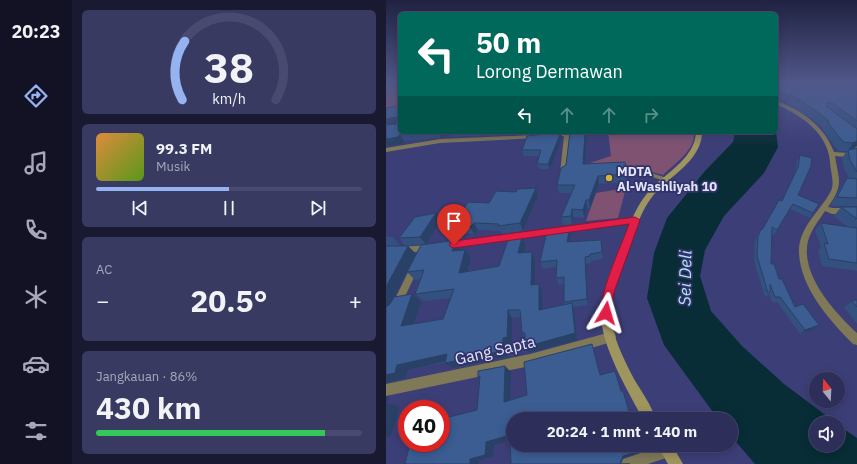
<!DOCTYPE html>
<html lang="id">
<meta charset="utf-8">
<style>
:root{--surface:#2d2e59;--page:#393a62;--text:#f1f3f6;--muted:#a7a8ba;--line:#484a6f;--accent:#95b2f1}
body{margin:0;font-family:"IBM Plex Sans",sans-serif;background:var(--page);color:var(--text);height:100vh;display:flex;flex-direction:column;font-size:15px;white-space:nowrap}
*{box-sizing:border-box;margin:0}
p{font-size:13px;color:var(--muted)}
.icon{flex:none;width:22px;height:22px;fill:none;stroke:currentColor;stroke-width:2;stroke-linecap:round;stroke-linejoin:round}
.map{position:relative;flex:1;overflow:hidden}
.side{display:flex;flex-direction:column;gap:10px;padding:10px;background:#191931;width:314px}
.side>*{flex:none}
.guide{position:absolute;left:12px;top:12px;width:380px;height:122px;border-radius:6px;box-shadow:0 2px 10px #0003,0 0 0 1px var(--line);background:#00695c;color:#fff;overflow:hidden}
.needle{width:26px;rotate:342deg}
.controls{position:absolute;left:423px;top:372px;display:grid;gap:8px}
.controls a{display:grid;place-items:center;width:36px;height:36px;border-radius:50%;background:var(--surface);box-shadow:0 2px 10px #0003,0 0 0 1px var(--line);font-size:20px}
.speed{position:absolute;left:12px;top:400px;display:flex;gap:8px;font-size:20px;font-weight:700;text-align:center}
.speed>*{display:grid;place-content:center;width:52px;height:52px;border-radius:50%;background:var(--surface);box-shadow:0 2px 10px #0003,0 0 0 1px var(--line);line-height:1}
.speed .limit{border:6px solid #d22;background:#fff;color:#111}
.pin{position:absolute;display:grid;place-items:center;width:34px;height:34px;color:#fff;margin:-41px -17px;border-radius:50% 50% 50% 0;rotate:-45deg;box-shadow:0 0 4px #0007}
.pin .icon{rotate:45deg}
.me{position:absolute;width:44px;margin:-22px;rotate:7deg;stroke-linejoin:round;filter:drop-shadow(0 0 3px #0008)}
.turn{display:flex;align-items:center;gap:14px;height:84px;padding:0 12px;font-size:18px}
.turn .icon{width:52px;height:52px;stroke-width:2.5}
.turn b{display:block;font-size:28px;line-height:34px}
.lanes{display:flex;align-items:center;height:38px;padding:0 12px;background:#0003;justify-content:center;gap:20px;direction:ltr}
.lanes .off{opacity:.35}
.big{font-size:30px;font-weight:700;line-height:1.1}
.side .widget{flex:1;display:flex;flex-direction:column;justify-content:center;gap:6px;min-width:0;padding:0 14px;border-radius:6px;background:var(--page)}
.side .dial{align-items:center;gap:0}
.dial svg{height:104px;overflow:visible;fill:none;stroke:var(--line);stroke-width:7;stroke-linecap:round;text-anchor:middle}
.dial text{fill:var(--text);stroke:none}
.song{display:flex;align-items:center;gap:12px}
.cover{width:48px;height:48px;border-radius:6px;background:linear-gradient(135deg,hsl(30 70% 55%),hsl(90 70% 35%))}
.played{height:4px;border-radius:2px;background:linear-gradient(90deg,var(--accent) 50%,var(--line) 50%)}
.keys{display:flex;justify-content:space-around;direction:ltr}
.heat{display:flex;justify-content:space-between;align-items:center;font-size:22px;direction:ltr}
.charge{height:6px;border-radius:3px;background:linear-gradient(90deg,#34c759 86%,var(--line) 0)}
.trip{position:absolute;left:120px;top:412px;width:232px;height:40px;border-radius:20px;background:var(--surface);box-shadow:0 2px 10px #0003,0 0 0 1px var(--line);font-weight:700;line-height:40px;text-align:center}
main{display:flex;flex:1;min-height:0}
.tab-bar{display:flex;flex-direction:column;width:72px;justify-content:space-around;align-items:center;background:#121224;color:var(--muted)}
.tab-bar .icon{width:28px;height:28px}
.tab-bar .active{color:var(--accent)}
.tab-bar b{font-size:18px;color:var(--text)}
.map>svg:first-child{display:block}
</style>
<main>
<nav class="tab-bar">
<b>20:23</b>
<svg class="icon active" aria-label="directions" viewBox="0 0 24 24"><path d="M12 3l9 9-9 9-9-9zM9 14v-3h6M13 9l2 2-2 2"/></svg>
<svg class="icon" aria-label="music" viewBox="0 0 24 24"><path d="M9 18V5l10-2v13"/><circle cx="6" cy="18" r="3"/><circle cx="16" cy="16" r="3"/></svg>
<svg class="icon" aria-label="phone" viewBox="0 0 24 24"><path d="M5 4h4l2 5-3 2q2 4 5 5l2-3 5 2v4C11 20 4 13 5 4z"/></svg>
<svg class="icon" aria-label="climate" viewBox="0 0 24 24"><path d="M12 3v18M4 7l16 10M4 17L20 7"/></svg>
<svg class="icon" aria-label="car" viewBox="0 0 24 24"><path d="M5 17H2v-5l4-1 3-4h7l3 4 3 1v5h-3M9 17h6M6 11h13"/><circle cx="7" cy="17" r="2"/><circle cx="17" cy="17" r="2"/></svg>
<svg class="icon" aria-label="filters" viewBox="0 0 24 24"><path d="M4 7h16M4 17h16"/><circle cx="9" cy="7" r="2"/><circle cx="15" cy="17" r="2"/></svg>
</nav>
<section class="side">
<div class="widget dial"><svg viewBox="0 0 100 80">
<path d="M14 69A42 42 0 1 1 86 69"/>
<path d="M14 69A42 42 0 0 1 16 24" stroke="#95b2f1"/>
<text x="50" y="56" font-size="32" font-weight="700">38</text>
<text x="50" y="72" font-size="11">km/h</text>
</svg></div>
<div class="widget">
<div class="song"><i class="cover"></i><div><b>99.3 FM</b><p>Musik</p></div></div>
<div class="played"></div>
<div class="keys"><svg class="icon" aria-label="previous" viewBox="0 0 24 24"><path d="M18 5L8 12l10 7zM5 5v14"/></svg><svg class="icon" aria-label="pause" viewBox="0 0 24 24"><path d="M8 5v14M16 5v14"/></svg><svg class="icon" aria-label="next" viewBox="0 0 24 24"><path d="M6 5l10 7-10 7zM19 5v14"/></svg></div>
</div>
<div class="widget"><p>AC</p>
<div class="heat"><a>−</a><b class="big">20.5°</b><a>+</a></div>
</div>
<div class="widget"><p>Jangkauan · 86%</p><b class="big">430 km</b><div class="charge"></div></div>
</section>
<div class="map">
<svg width="471" height="464" viewBox="0 0 471 464">
<rect width="100%" height="100%" fill="#3c3e77"/>
<!-- green -->
<g fill="#805272">
<path d="M0,82H14V110L0,111Z"/>
<path d="M222,132H308C310,150 289,163 277,175L243,166L241,170L202,172L204,163L225,156Z"/>
<path d="M240,188L232,218L200,221L210,193Z"/>
</g>
<!-- water -->
<path fill="#082d36" d="M349,132H390L392,147L378,173L338,216L319,250L314,276L325,311L356,346L398,384L450,423H430V445H452V425L471,438V464H369L345,436V419H332L278,345L261,298L268,253L281,218L319,171L347,142Z"/>
<g fill="none" stroke-linecap="round" stroke-linejoin="round">
<!-- lane -->
<path fill="#7f7958" fill-rule="evenodd" d="M246,167L281,178L282,179L279,181L244,170V168Z"/>
<!-- street -->
<g fill="#7f7958" fill-rule="evenodd">
<path d="M390,101C415,109 439,127 448,152L462,153L471,146V152C465,158 457,157 449,156C453,181 458,184 442,207L447,208H471V214H446L439,211C433,220 425,230 422,241C414,274 448,312 471,333V345L467,344C443,320 412,285 413,249C414,226 435,210 445,191C448,184 446,177 445,170C444,165 444,160 443,155C437,129 412,114 390,104Z"/>
<path d="M183,132H208L205,134L184,135L180,173L177,175L174,173L178,136L166,137L163,135L166,133Z"/>
<path d="M150,135L152,136V138L54,143L0,152V148L54,139Z"/>
<path d="M249,217L253,220L249,223L62,248L59,247L58,245L59,243L62,242Z"/>
<path d="M43,245L46,246L47,248L46,250L43,251L14,253L11,252L10,250L11,248L14,247Z"/>
<path d="M29,263L32,264L33,267L13,309L10,311L7,309L5,306L7,303L26,264Z"/>
<path d="M225,332L229,333L230,337L229,341L144,366L0,396V384L144,354Z"/>
<path d="M279,445L286,446L288,451L286,456L262,464H235L237,459Z"/>
</g>
<!-- secondary -->
<g fill="#9f955f" fill-rule="evenodd">
<path d="M310,132H316C316,156 292,172 276,186C258,202 251,225 243,247C236,266 224,294 225,314C226,337 238,359 248,379C256,392 265,405 270,419H257C242,391 214,345 215,312C216,289 227,264 236,243C244,224 251,202 267,187C283,171 309,157 310,132Z"/>
<path d="M271,445H286L297,464H282Z"/>
</g>
</g>
<!-- wall -->
<g fill="#33507e">
<path d="M390,82H471V146L465,149L471,148V206H444L455,187L461,178H463L458,169L456,158L461,151H452L436,129L437,128L426,119L401,102H398L390,99Z"/>
<path d="M14,132H59L55,138L18,141L16,144L2,146Z"/>
<path d="M62,132H166L140,134L65,137Z"/>
<path d="M201,136L198,164L241,174V182L213,184L204,208H201L198,218L187,217L186,224L177,225L175,217L186,193H173L171,185L180,165Z"/>
<path d="M176,138L164,169H153L151,164L154,156H138L136,150Z"/>
<path d="M414,155L412,195L427,213L424,218L404,209L388,235L386,234L385,264L409,307L433,325L428,329L414,334L391,302H386L383,294L380,297H379L368,261L369,242L372,234L375,229L376,230L396,201L409,172L411,160Z"/>
<path d="M150,188L152,195L137,231L116,234L114,231L92,230L88,234L80,233L78,239L67,240L62,233L103,203L130,192Z"/>
<path d="M455,207H471V271L436,266L432,251L435,247L429,230L435,223L461,227L448,216Z"/>
<path d="M55,221L40,244L19,246L13,238Z"/>
<path d="M184,226L185,233L184,242L215,240L217,259L205,261V263L200,264L202,305L187,307L188,311L191,340L143,353L139,338L136,333L135,317L126,318V343L122,344V357L67,368L60,362L22,370L20,378L0,383V237H7L15,246H10H22L30,254L8,297L35,302L28,324L57,319L65,298L38,301L29,294L35,279L29,280L21,272L75,249V250L85,258L82,271L113,266L136,237L140,245L138,253L146,252L149,260V285L156,292V309L179,305L178,302V284L173,285L170,278L171,267L156,269L154,262L170,230Z"/>
<path d="M471,300V324L458,307L466,301Z"/>
</g>
<!-- shaded-wall -->
<g fill="#294166">
<path d="M405,94L401,102H398L402,95Z"/>
<path d="M11,117L14,124L0,126V119Z"/>
<path d="M52,132H59L55,138Z"/>
<path d="M175,132L176,138L164,169L162,164Z"/>
<path d="M199,132H200L201,136L198,172L197,164Z"/>
<path d="M14,134L18,141L16,144L2,146L0,143V139Z"/>
<path d="M471,141V146L462,151L467,143Z"/>
<path d="M212,176L213,184L204,208L203,200Z"/>
<path d="M150,188L152,195L137,231L134,223Z"/>
<path d="M200,200L201,208L198,218L197,210Z"/>
<path d="M186,209L187,217L186,224L185,216Z"/>
<path d="M50,213L55,221L40,244L34,237Z"/>
<path d="M88,223L92,230L88,234L84,227Z"/>
<path d="M75,226L80,233L78,239L73,232Z"/>
<path d="M184,226L185,233L183,249L181,242Z"/>
<path d="M136,237L140,245L136,261L132,253Z"/>
<path d="M70,240L75,249L72,259L66,251Z"/>
<path d="M22,246L30,254L3,307L0,308V287Z"/>
<path d="M79,250L85,258L79,281L73,273Z"/>
<path d="M146,252L149,260V293L145,285Z"/>
<path d="M199,257L200,264L202,305L201,299Z"/>
<path d="M153,284L156,292V317L153,310Z"/>
<path d="M26,294L35,302L25,333L15,326Z"/>
<path d="M186,303L188,311L191,340L143,353L139,347Z"/>
<path d="M122,310L126,318V343L122,344V357L67,368L59,363L117,338Z"/>
<path d="M433,325L428,329L414,334L419,330Z"/>
<path d="M61,354L69,359L22,370L20,378L0,383V375L11,365Z"/>
<path d="M119,366L125,372L124,407L118,402Z"/>
<path d="M0,396L3,397L1,403L13,407L5,436L0,437Z"/>
<path d="M124,435L127,439L108,445L107,456L93,460V464H84V459L100,442Z"/>
<path d="M259,449L258,450L237,458L234,464L237,456Z"/>
</g>
<!-- building -->
<g fill="#3b5d92" stroke="#294166">
<path d="M390,82H471V121L446,103H440L441,107L471,129V141L467,143L457,142L441,121H443L430,111L405,94L402,95L390,90Z"/>
<path d="M14,106V132H39L14,134L12,137L0,139V125L10,124L11,117L0,119V108Z"/>
<path d="M175,132L162,164H151L155,150H136L141,136Z"/>
<path d="M184,132H199L197,164L239,162L241,174L212,176L203,200H200L197,210L186,209L185,216L175,217L189,185H171L175,168L180,165Z"/>
<path d="M471,148V172L464,160L462,150Z"/>
<path d="M414,155L426,158L425,166L412,195L433,204L427,213L407,204L391,230L386,227L385,264H388L393,279H396L409,307L417,304L433,325L419,330L394,297H389L384,284V292L382,293L371,256L372,237L375,229L376,230L393,200L396,201L412,167Z"/>
<path d="M461,178L471,179V198L451,197Z"/>
<path d="M150,188L134,223L112,226L113,224L88,223L84,227L75,226L73,232L62,233L82,202L103,203L110,191L130,192L131,189Z"/>
<path d="M455,207H471V219Z"/>
<path d="M50,213L34,237L13,238L29,217Z"/>
<path d="M435,223L471,228V263L443,259L438,243L442,244Z"/>
<path d="M184,226L181,242L215,240L216,252L204,254V256L199,257L201,299L178,302V277L170,278L171,260L154,262L161,230H170L171,228Z"/>
<path d="M123,237H136L132,253L146,252L145,285L153,284V310L186,303L189,333L139,347V333H136L134,310H122L121,337L117,338L116,351L59,363L61,354L11,365L9,373L0,375V307L4,304L8,297L26,294L15,326L57,319L68,289L29,294L38,270L21,272L35,245L70,240L66,251L79,250L73,273L113,266Z"/>
<path d="M0,246H22L0,287Z"/>
<path d="M471,300V307L466,301Z"/>
<path d="M206,344L214,375L229,371L235,391H237L244,415L250,413L251,419H127V445H258L259,449L237,456L234,464H244H125L124,435L100,442L99,455L84,459V464H19L24,443H55V419L91,410L94,376L92,377V371L119,366L118,402L141,395L138,362Z"/>
</g>
<!-- sky -->
<linearGradient id="sky" x2="0" y2="1"><stop stop-color="#212241"/><stop offset="0.56" stop-color="#50588a"/><stop offset="1" stop-color="#50588a" stop-opacity="0"/></linearGradient>
<rect width="471" height="147" fill="url(#sky)"/>
<!-- route -->
<path fill="#e11d48" stroke="#92132f" d="M249,217L254,220L228,292L224,317L220,319L216,317C209,301 237,242 243,224L68,248L65,247L63,245L65,242L68,241Z"/>
<!-- markers -->
<circle fill="#cfb837" stroke="#32336b" stroke-width="1.5" cx="223" cy="178" r="4"/>
<g text-anchor="middle" stroke-width="3.5" stroke-linejoin="round" paint-order="stroke">
<!-- poi labels -->
<g font-size="13" font-weight="bold" fill="#e3e6fb" stroke="#32336b" text-anchor="start">
<text x="231" y="176">MDTA<tspan x="231" dy="15">Al-Washliyah 10</tspan></text>
</g>
<!-- near-street labels -->
<g font-size="16" fill="#e3e6fb" stroke="#32336b">
<text transform="translate(109 350) rotate(-13)" y="6">Gang Sapta</text>
</g>
<!-- near-water labels -->
<g font-size="17" font-style="italic" fill="#b2e4f3" stroke="#32336b">
<text transform="translate(299 278) rotate(-89)" y="6">Sei Deli</text>
</g>
</g>
</svg>
<div class="controls">
<a><svg class="needle" viewBox="-14 -14 28 28"><path d="M0-13l5 13h-10z" fill="#e53935"/><path d="M0 13l5-13h-10z" fill="#a7a8ba"/></svg></a>
<a><svg class="icon" aria-label="sound" viewBox="0 0 24 24"><path d="M4 9h4l5-4v14l-5-4H4zM17 9q2 3 0 6"/></svg></a>
</div>
<div class="speed"><div class="limit">40</div></div>
<div class="pin" style="left:68px;top:245px;background:#d93025"><svg class="icon" aria-label="arrive" viewBox="0 0 24 24"><path d="M6 21V4h12l-3 4 3 4H6"/></svg></div>
<svg class="me" style="left:220px;top:313px" viewBox="-20 -20 40 40"><path d="M0-17L14 15 0 8-14 15z" fill="#e11d48" stroke="#fff" stroke-width="4"/></svg>
<div class="trip">20:24 · 1 mnt · 140 m</div>
<div class="guide">
<div class="turn"><svg class="icon" aria-label="left" viewBox="0 0 24 24"><path d="M17 20v-9H6M10 6l-5 5 5 5"/></svg><div><b>50 m</b>Lorong Dermawan</div></div>
<div class="lanes"><svg class="icon" aria-label="left" viewBox="0 0 24 24"><path d="M17 20v-9H6M10 6l-5 5 5 5"/></svg><svg class="icon off" aria-label="ahead" viewBox="0 0 24 24"><path d="M12 20V5M6 11l6-6 6 6"/></svg><svg class="icon off" aria-label="ahead" viewBox="0 0 24 24"><path d="M12 20V5M6 11l6-6 6 6"/></svg><svg class="icon off" aria-label="right" viewBox="0 0 24 24"><path d="M7 20v-9h11M14 6l5 5-5 5"/></svg></div>
</div>
</div>
</main>
